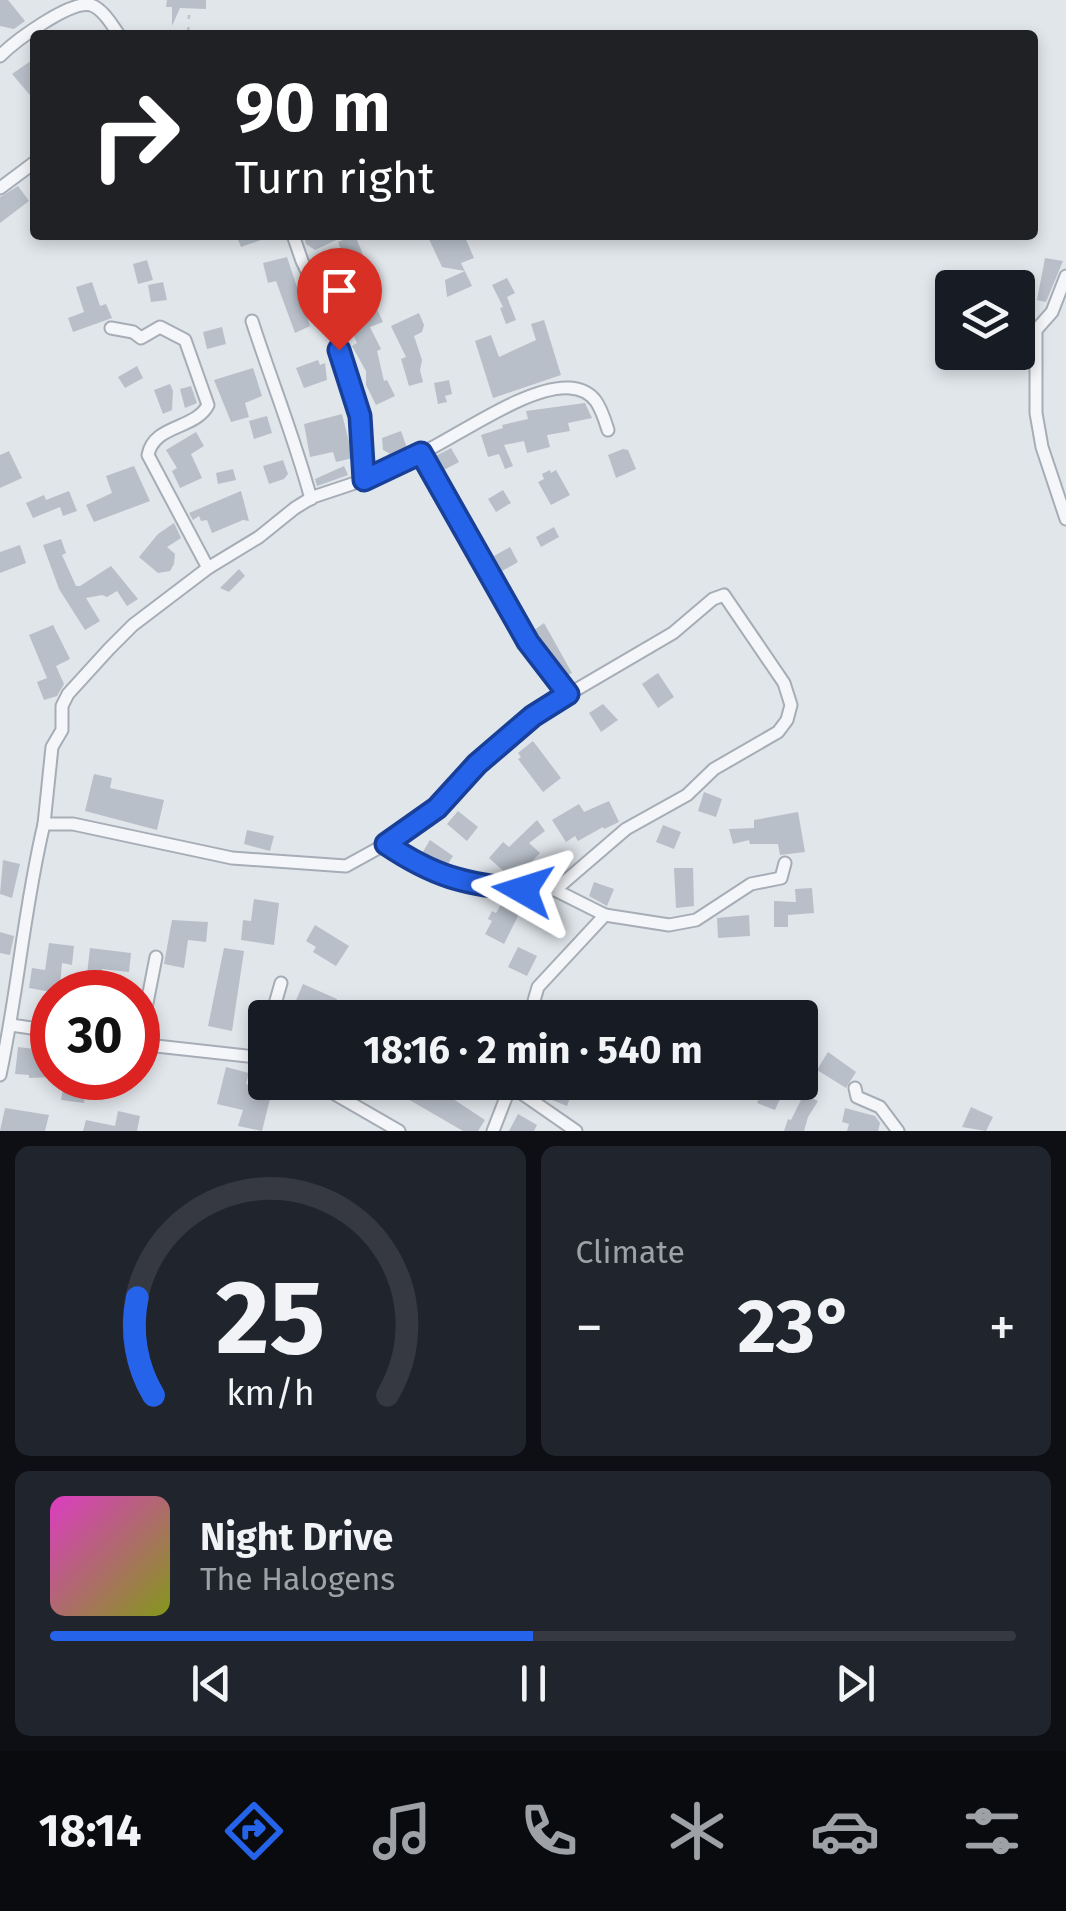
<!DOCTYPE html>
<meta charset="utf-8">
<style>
:root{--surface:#171b24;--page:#20242c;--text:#f1f3f6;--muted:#9ea1a6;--line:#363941;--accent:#2563eb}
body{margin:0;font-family:"Fira Sans",sans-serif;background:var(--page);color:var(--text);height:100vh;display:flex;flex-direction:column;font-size:38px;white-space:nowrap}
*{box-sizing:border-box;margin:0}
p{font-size:32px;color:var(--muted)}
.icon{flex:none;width:55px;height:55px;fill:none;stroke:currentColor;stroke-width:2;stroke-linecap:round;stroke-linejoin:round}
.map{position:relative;height:1131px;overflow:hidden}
.side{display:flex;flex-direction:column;gap:15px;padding:15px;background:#0d0f14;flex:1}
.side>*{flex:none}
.top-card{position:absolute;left:30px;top:30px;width:1008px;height:210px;border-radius:10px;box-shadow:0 5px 15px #0003;background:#202124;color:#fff;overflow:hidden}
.buttons{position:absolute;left:935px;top:270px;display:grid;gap:20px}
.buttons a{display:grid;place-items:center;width:100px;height:100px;border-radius:10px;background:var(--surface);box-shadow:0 5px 15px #0003;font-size:50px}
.speed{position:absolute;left:30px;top:970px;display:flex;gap:20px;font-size:50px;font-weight:700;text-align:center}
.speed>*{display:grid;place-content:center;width:130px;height:130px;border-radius:50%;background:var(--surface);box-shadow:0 5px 15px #0003;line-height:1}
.speed .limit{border:15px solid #d22;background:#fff;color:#111}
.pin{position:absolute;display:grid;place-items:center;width:85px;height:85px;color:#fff;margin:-102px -42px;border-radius:50% 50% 50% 0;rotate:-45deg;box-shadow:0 0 10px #0007}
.pin .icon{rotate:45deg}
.me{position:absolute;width:110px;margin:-55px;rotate:276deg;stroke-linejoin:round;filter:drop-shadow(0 0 8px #0008)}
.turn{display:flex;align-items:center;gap:35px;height:210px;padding:0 40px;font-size:45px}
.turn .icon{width:130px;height:130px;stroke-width:2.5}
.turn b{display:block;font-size:70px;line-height:85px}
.big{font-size:75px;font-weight:700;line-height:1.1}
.side .tile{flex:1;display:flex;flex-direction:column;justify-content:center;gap:15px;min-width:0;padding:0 35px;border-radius:15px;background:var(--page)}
.side .dial{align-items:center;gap:0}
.dial svg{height:260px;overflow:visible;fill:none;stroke:var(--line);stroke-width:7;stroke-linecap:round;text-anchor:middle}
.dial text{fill:var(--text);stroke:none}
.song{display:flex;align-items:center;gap:30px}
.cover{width:120px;height:120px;border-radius:15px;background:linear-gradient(135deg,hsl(310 70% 55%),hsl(70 70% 35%))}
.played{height:10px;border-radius:5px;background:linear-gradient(90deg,var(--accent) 50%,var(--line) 50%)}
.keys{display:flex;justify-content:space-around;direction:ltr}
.heat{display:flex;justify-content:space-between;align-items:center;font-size:55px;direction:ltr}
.side .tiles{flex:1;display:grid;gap:15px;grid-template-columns:1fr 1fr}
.tile:last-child{grid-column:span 2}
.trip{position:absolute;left:248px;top:1000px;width:570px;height:100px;border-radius:10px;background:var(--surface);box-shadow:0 5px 15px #0003;font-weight:700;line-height:100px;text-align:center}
.dock{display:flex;height:160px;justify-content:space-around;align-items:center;background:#090b0e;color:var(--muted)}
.dock .icon{width:70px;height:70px}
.dock .on{color:var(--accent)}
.dock b{font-size:45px;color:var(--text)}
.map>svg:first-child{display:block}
</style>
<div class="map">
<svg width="1066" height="1131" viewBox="0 0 1066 1131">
<rect width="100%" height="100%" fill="#e1e6eb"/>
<!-- building -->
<g fill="#b8bfc9">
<path d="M0,0H8L25,21L14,29L0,26Z"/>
<path d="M167,0H206V9L180,8L172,26V7H166Z"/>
<path d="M35,58V101L12,74Z"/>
<path d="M18,186L29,201L0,223V197Z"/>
<path d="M236,235H272V236L241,247Z"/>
<path d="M304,235H347L315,250L306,244Z"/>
<path d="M355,235L363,255L346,261L338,242Z"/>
<path d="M432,235H464L474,258L461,263L472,286L447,297L445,280L465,271L442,267L429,239Z"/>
<path d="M287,257L310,326L295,333L276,281L268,283L263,263Z"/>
<path d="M1045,258L1063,261L1046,302L1037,300Z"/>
<path d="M147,260L153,280L138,284L133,264Z"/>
<path d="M349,266L358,288L366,285L383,322L370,327L381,349L377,351L384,381L387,380L395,396L376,405L366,385V371L352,346L357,343L344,314L339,316L331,300L332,289L327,291L323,284L322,276Z"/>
<path d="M507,278L515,293L507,297L516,320L506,324L500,308L503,307L492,285Z"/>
<path d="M92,282L100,306L106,304L112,318L73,332L68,318L84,312L76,287Z"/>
<path d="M163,282L167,300L151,302L148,285Z"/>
<path d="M419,313L424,325L422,332L414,336L422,360L420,370L423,382L409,386L401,359L406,357L391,326Z"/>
<path d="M544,320L561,375L493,398L475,341L491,335L499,357L536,340L531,324Z"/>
<path d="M222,327L226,344L207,349L203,332Z"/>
<path d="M318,360L320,365L325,363L327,380L304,388L296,368Z"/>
<path d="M137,366L143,378L125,388L118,377Z"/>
<path d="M253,368L262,396L245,403L249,417L231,422L214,380Z"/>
<path d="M449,380L452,394L445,396L447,402L438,404L434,383Z"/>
<path d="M170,384L173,391L172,410L163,414L154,390Z"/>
<path d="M191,386L197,403L185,408L180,389Z"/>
<path d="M585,403L592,418L568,423L570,431L547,435L550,447L527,453L524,441L504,445L513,466L505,469L499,454L488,457L481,435L503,428L502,425L528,419L526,411Z"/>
<path d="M342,414L353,458L336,462L333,452L310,457L304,424Z"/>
<path d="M267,416L272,433L254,439L249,421Z"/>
<path d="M401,431L407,448L390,454L383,450L382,438Z"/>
<path d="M196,432L204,446L191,454L202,478L180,488L172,471L177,468L166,450Z"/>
<path d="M451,448L459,462L442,471L434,457Z"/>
<path d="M623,449L628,450L636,469L616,478L608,455Z"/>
<path d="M9,451L22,478L0,488V455Z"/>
<path d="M283,460L288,474L284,479L269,484L263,466Z"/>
<path d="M134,466L150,501L94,522L86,505L112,493L106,476Z"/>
<path d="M344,466L348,475L317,486L315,479Z"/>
<path d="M233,469L236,480L218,484L216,473Z"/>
<path d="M550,470L551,473L556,470L570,495L551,505L538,482L544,479L542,474Z"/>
<path d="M503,490L511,503L496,512L488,499Z"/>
<path d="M69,491L77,511L63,516L60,507L33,518L26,503L44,495L46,500Z"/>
<path d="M241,491L249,521L243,520L212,533L207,520L201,521L199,516L193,520L189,513Z"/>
<path d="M174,523L181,538L167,547L175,554L174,564L170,571L158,573L139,557L158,534Z"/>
<path d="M554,527L559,537L541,547L536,537Z"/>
<path d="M61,539L66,553L62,555L76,586H80L111,566L138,599L127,606L117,591L107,597L102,595L86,598L100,621L85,630L59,589L43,545Z"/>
<path d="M20,545L26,563L0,573V552Z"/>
<path d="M510,547L518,562L502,571L494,556Z"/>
<path d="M239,569L245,576L229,592L220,588Z"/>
<path d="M544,623L572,673L566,676L533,631Z"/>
<path d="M53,625L70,659L56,666L64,684L57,696L44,700L37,682L47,678L29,635Z"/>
<path d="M658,673L674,697L658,708L642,684Z"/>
<path d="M603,704L618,720L601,732L589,713Z"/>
<path d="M533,741L561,778L543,792L518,759L521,757L518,753Z"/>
<path d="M94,774L112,778L110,788L164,800L157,830L85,811Z"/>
<path d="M704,792L722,799L716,817L698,811Z"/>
<path d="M609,801L619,822L604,829L603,827L578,841L575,836L566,842L552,820L579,804L584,812Z"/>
<path d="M458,811L478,827L467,841L447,824Z"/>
<path d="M798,812L805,852L780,855L778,844H750L749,840L733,844L729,829L754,828V820Z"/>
<path d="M537,820L545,831L529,843L540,853L516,878H511L489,858L503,842L509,847Z"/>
<path d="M663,825L681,832L674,849L656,842Z"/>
<path d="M247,830L274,836L270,851L244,844Z"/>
<path d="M430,840L453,856L446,867L421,855Z"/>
<path d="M3,860L20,864L12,898L0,894Z"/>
<path d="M674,868H693L694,906L676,908Z"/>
<path d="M594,882L614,889L607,906L589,896Z"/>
<path d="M812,888L814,913L788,915V927H774V901L796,902L795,889Z"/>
<path d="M254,899L279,903L274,945L241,940L243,920L251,921Z"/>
<path d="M503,901L521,910L504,944L485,934L492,921L488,919L492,911L496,913Z"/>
<path d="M749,915L750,936L718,938L717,918Z"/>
<path d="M172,920L208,922L206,942L188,940L184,968L164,964Z"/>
<path d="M315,925L349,946L336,966L313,952L316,947L306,941Z"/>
<path d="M0,932L14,936L10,955L0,953Z"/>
<path d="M49,943L74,946L72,965L62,963L60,986L58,991L52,992L29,988L32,968L45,970Z"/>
<path d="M518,947L537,956L527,976L508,967Z"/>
<path d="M90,948L131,953L129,972L102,969L100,992H85Z"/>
<path d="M224,948L244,951L232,1031L208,1026Z"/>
<path d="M303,984L337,999L329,1018L294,1005Z"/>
<path d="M452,1004L482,1018H446Z"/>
<path d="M18,1047L52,1051V1077L29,1078V1075L15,1074Z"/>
<path d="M800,1051L818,1062L808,1077L800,1072Z"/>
<path d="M828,1052L856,1072L846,1088L817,1070Z"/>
<path d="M226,1067L249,1073L246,1084L272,1091L262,1131L238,1126L243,1110L217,1104Z"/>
<path d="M65,1078H87L84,1103L61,1100Z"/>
<path d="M399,1082H434L440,1086L438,1089L485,1120L478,1131H463L394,1091Z"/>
<path d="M547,1082H576L567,1106L542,1096Z"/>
<path d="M765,1085L783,1092L775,1110L757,1103Z"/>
<path d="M804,1094L818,1101L808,1117L804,1131H784L788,1119L791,1120Z"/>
<path d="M971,1107L993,1117L986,1131L962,1127Z"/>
<path d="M5,1108L49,1115L45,1131H0Z"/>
<path d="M845,1108L875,1116L880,1123L878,1131H847L849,1124L842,1122Z"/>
<path d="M118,1111L140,1116L137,1131H83L86,1120L115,1126Z"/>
<path d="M518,1114L537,1125L534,1131H509Z"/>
</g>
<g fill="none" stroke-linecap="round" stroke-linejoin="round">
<defs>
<g id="minor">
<path d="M0,56C15,41 70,0 91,5C103,9 112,25 119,35"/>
<path d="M0,188L35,162"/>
<path d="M1066,276L1052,312L1036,330V413L1042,447L1066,519"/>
<path d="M252,321C271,380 295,439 311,499"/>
<path d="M111,328L133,332L141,338L160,327L185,340L208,405C195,430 154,424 148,455L208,568"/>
<path d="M421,453L528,642L568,694"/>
<path d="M364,480C381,468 401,463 420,454C458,436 528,385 570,388C596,390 601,408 608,430"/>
<path d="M44,824L52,747L62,730V706L68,694L109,649L133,625L208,568L259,537L295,508L313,497L364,480L359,416L334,328L302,261L293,235"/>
<path d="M386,844L423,869L471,885L555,890L605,915L538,987L529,1018"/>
<path d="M605,915L669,925L696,920L751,884L781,878L785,863"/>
<path d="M271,1018L281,983"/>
<path d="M11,1025L52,1031"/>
<path d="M138,1044L265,1058"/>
<path d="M139,1044L156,957"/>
<path d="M261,1056L265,1041"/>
<path d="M0,1075C18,992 24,907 44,824H73L232,858L346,866L386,844L437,808L477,764L533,715L673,633L713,599L724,595L784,683L791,705L787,720L778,732L714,769L687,795L626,829L555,890"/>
<path d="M314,1082L399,1131"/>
<path d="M511,1086L576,1131"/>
<path d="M855,1088L857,1097L880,1107L898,1131"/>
<path d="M493,1131L512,1082"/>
</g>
</defs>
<!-- minor casing -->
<use href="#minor" stroke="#a6adb6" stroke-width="15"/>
<!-- path -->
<path stroke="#bfc4ca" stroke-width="2.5" stroke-dasharray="8 8" stroke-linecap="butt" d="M188,35L189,15"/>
<!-- minor -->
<use href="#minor" stroke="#f4f6f9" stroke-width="11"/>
</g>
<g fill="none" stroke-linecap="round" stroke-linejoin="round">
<defs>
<path id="route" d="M339,350L360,416L364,480L421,453L528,642L568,694L533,716L477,764L437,808L386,844C435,877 464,884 523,890"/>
</defs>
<!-- route casing -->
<use href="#route" stroke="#184099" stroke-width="25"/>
<!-- route -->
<use href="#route" stroke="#2563eb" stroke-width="18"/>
</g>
</svg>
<div class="buttons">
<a><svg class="icon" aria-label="layers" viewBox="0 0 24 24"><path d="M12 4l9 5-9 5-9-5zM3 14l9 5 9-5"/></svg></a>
</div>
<div class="speed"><div class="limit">30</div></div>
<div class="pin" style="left:339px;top:350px;background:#d93025"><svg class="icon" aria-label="arrive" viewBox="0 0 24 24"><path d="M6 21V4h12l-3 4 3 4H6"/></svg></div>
<svg class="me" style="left:523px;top:890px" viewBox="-20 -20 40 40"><path d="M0-17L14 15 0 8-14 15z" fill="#2563eb" stroke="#fff" stroke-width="4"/></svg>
<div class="trip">18:16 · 2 min · 540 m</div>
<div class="top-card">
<div class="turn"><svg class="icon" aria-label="right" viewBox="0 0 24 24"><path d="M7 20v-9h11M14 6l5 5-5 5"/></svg><div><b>90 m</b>Turn right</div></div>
</div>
</div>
<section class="side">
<div class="tiles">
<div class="tile dial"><svg viewBox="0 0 100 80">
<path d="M14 69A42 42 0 1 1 86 69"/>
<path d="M14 69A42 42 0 0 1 9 39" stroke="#2563eb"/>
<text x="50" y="56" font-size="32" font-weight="700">25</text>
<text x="50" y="72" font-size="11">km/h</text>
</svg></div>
<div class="tile"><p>Climate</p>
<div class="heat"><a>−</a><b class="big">23°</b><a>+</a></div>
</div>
<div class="tile">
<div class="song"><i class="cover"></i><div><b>Night Drive</b><p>The Halogens</p></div></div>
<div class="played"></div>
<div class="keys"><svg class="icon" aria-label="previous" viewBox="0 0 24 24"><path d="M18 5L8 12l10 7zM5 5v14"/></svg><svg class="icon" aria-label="pause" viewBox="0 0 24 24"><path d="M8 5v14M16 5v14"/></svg><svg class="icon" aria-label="next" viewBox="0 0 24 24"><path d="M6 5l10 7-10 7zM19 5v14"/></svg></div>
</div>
</div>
</section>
<nav class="dock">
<b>18:14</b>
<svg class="icon on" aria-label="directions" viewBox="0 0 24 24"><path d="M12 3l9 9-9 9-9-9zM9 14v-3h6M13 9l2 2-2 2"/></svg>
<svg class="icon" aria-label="music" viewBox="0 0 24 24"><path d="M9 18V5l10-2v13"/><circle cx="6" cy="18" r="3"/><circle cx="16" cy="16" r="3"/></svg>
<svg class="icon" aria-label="phone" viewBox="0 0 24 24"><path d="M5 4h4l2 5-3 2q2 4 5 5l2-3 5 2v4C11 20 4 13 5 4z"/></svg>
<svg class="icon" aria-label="climate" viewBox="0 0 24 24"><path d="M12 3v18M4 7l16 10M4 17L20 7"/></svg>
<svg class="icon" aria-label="car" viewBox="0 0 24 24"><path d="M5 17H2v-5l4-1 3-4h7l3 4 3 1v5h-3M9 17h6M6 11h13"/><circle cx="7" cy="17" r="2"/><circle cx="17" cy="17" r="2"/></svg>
<svg class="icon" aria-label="filters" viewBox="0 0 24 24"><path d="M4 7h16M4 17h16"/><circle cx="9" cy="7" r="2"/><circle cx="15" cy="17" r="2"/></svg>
</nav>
